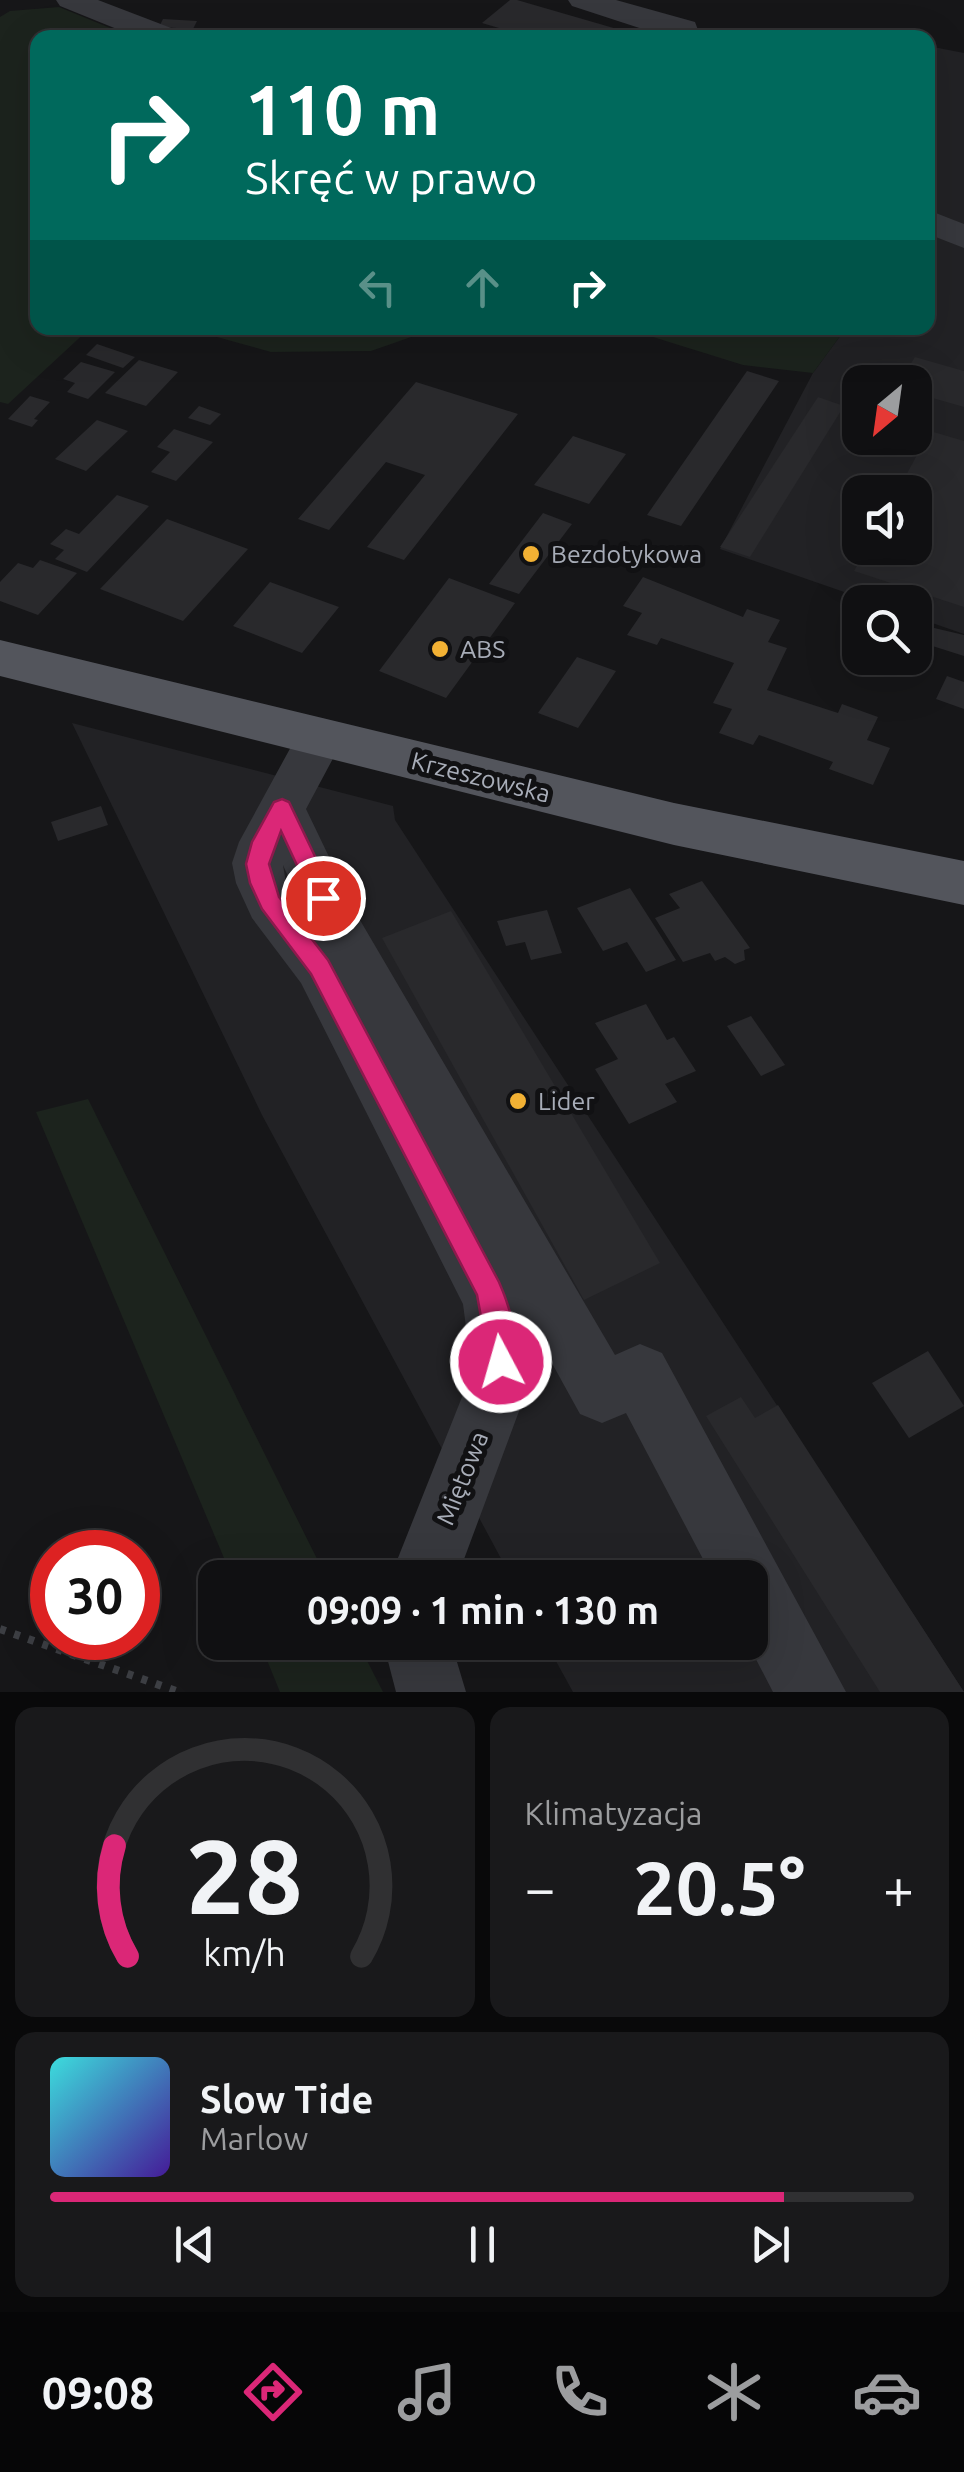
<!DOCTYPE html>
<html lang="pl">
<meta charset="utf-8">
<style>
:root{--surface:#101012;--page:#19191b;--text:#f1f3f6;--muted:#9c9d9f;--line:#303032;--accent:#db2777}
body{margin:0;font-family:Ubuntu,sans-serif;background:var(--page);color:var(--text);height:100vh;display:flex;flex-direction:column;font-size:38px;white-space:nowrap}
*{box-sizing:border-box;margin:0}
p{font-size:32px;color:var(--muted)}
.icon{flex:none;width:55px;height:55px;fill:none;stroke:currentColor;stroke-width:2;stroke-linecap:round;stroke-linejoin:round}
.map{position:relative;height:1692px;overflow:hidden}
.drawer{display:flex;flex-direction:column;gap:15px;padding:15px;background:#09090a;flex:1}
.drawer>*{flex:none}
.hud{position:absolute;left:30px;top:30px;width:905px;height:305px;border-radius:20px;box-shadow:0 10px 40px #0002,0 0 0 2px var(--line);background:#00695c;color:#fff;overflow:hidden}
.needle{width:65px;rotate:209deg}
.buttons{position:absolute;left:842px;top:365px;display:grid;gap:20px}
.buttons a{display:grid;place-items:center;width:90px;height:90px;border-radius:20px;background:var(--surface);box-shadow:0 10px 40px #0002,0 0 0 2px var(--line);font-size:50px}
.speed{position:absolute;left:30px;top:1530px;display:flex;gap:20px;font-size:50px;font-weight:700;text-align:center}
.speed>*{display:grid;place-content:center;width:130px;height:130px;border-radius:50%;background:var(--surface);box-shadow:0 10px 40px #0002,0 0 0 2px var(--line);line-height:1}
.speed .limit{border:15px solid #d22;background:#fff;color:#111}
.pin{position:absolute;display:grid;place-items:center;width:85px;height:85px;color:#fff;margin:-42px;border:5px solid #fff;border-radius:50%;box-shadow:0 2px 10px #0007}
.me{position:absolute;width:110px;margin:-55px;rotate:354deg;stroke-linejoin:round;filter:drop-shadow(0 0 8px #0008)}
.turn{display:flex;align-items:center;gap:35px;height:210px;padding:0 50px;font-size:45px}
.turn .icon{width:130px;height:130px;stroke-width:2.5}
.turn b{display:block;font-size:70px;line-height:85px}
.lanes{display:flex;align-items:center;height:95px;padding:0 50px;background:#0003;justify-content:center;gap:50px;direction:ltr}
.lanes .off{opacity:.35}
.big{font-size:75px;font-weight:700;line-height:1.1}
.drawer .widget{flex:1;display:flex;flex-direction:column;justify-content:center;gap:15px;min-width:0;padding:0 35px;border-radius:20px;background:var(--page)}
.drawer .dial{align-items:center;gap:0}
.dial svg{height:260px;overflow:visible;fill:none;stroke:var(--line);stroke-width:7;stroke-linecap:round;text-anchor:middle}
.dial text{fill:var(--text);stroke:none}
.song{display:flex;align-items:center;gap:30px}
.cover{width:120px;height:120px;border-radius:15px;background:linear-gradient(135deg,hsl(180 70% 55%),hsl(260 70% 35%))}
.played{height:10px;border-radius:5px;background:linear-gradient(90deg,var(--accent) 85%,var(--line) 85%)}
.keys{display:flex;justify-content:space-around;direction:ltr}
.heat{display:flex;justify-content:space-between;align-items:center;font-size:55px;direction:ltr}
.drawer .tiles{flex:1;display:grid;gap:15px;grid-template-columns:1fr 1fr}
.widget:last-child{grid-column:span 2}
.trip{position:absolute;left:198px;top:1560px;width:570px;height:100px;border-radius:20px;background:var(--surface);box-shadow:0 10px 40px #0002,0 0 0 2px var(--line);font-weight:700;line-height:100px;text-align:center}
.tabs{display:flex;height:160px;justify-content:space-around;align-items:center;background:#060607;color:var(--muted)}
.tabs .icon{width:70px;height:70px}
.tabs .on{color:var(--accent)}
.tabs b{font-size:45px;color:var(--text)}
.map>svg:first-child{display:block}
</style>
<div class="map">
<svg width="964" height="1692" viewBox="0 0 964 1692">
<rect width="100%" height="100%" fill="#161618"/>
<!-- built -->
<g fill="#222225" fill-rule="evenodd">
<path d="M928,46L964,53V634L915,617V602H873L720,549L813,373L846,328H928ZM860,382H915V438H860ZM860,492H915V548H860Z"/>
<path d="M72,723L393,806L395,820L964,1692H573L546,1643L750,1642V1578L511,1577L262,1115Z"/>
</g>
<!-- green -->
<g fill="#1c231d">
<path d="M59,7L132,37L38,38V328H90L8,404L0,402V17L10,11Z"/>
<path d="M184,328H437L371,351L271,352Z"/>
<path d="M624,328H846L813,373L743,365Z"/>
<path d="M88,1099L326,1577H232L36,1112Z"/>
<path d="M260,1643H358L383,1692H280Z"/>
</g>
<!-- building -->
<g fill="#29292c">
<path d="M510,0H517L648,38H533L482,23Z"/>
<path d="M163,19L197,21L193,29L159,27Z"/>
<path d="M97,344L135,357L123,368L86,355Z"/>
<path d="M915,357L964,371V407L915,393V382H899Z"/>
<path d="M139,360L178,372L146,406L105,393Z"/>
<path d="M81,362L115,372L88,399L67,392L75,383L63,379Z"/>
<path d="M747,371L779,381L681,526L647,515Z"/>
<path d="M416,382L518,414L404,560L367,547L425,475L386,462L329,530L298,519Z"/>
<path d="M30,396L50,402L34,419L38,420L32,427L8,419Z"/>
<path d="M818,397L844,406L750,557L720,547Z"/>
<path d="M199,406L221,414L210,425L188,418Z"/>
<path d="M97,420L128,431L86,471L55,459Z"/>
<path d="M174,429L213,442L176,481L151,472L170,452L157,447Z"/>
<path d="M930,431L964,441V607L854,571L867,548H915V492H897Z"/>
<path d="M573,436L626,454L589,504L534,485Z"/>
<path d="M117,495L149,506L87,572L55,559L64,550L50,544L66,529L79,534Z"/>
<path d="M543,513L572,524L519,594L489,584Z"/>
<path d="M167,519L248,549L183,621L100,589Z"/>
<path d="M40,560L77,573L38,615L0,601V582L18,563L33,568Z"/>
<path d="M643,577L743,617L747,609L780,620L768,642L787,648L767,690L838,713L842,704L878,717L867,740L890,748L873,785L829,769L833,762L759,735L753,745L719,733L732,709L713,703L734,663L661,638L657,645L627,635L642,613L623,606Z"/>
<path d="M449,578L515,603L446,698L379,671Z"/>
<path d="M270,582L339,607L302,653L233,626Z"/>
<path d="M850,597L860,600V620L842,614Z"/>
<path d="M930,627L964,635V656L923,643Z"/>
<path d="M577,657L616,671L578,728L538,713Z"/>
<path d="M947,676L964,682V709L936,699Z"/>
<path d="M101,806L108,825L58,841L51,822Z"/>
<path d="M702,881L750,948L744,950L745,960L735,964L725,957L715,961L710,953L683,962L655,918L680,908L669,894Z"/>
<path d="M630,888L657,930L676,960L646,972L627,942L603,951L577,908Z"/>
<path d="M547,910L562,953L531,960L525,942L506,946L497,921Z"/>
<path d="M451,911L660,1263L584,1300L382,938Z"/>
<path d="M646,1004L667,1040L674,1037L696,1071L665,1084L677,1102L629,1124L595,1069L618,1059L595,1023Z"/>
<path d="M751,1016L785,1065L761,1076L727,1026Z"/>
<path d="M928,1351L964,1406L909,1438L872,1383Z"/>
<path d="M741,1397L755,1418L778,1405L964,1692H880L706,1416Z"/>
</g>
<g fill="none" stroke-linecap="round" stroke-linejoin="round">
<!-- path -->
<path stroke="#3d3f44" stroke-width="8" stroke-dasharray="6 9" stroke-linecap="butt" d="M0,1629L179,1692"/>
<!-- minor -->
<g fill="#37383d" fill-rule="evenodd">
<path d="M56,0H98L179,31L183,38H139L60,6Z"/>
<path d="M568,0H616L695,22L701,38H670L572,6Z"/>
<path d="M928,210L964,224V248L928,234Z"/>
<path d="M321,718L338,723L345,736L306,809L357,915L615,1355L640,1344L662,1353L846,1692H773L747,1642L750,1578H713L626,1413L602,1423L580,1414L527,1318L531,1350L528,1387L457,1578H390L466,1387L469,1350L463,1304L301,983L252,918L236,883L232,863L239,842L304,723ZM283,865L300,903L286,883Z"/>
<path d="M383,1642H451L466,1692H396Z"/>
</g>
<!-- major -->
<path fill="#53555c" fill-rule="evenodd" d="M0,640L674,803L964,861V905L674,845L0,676Z"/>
</g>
<!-- route -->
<path fill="#db2777" stroke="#8e194d" stroke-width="2.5" d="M282,799L289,802L335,898L331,904H315L281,831L269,864L279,897L328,960L499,1282C510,1307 522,1345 511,1372L501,1376L491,1372L477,1295L311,974L262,909L250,883L246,864L252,842L274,802Z"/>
<!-- markers -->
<g fill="#f2b134" stroke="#111113" stroke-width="4">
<circle cx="531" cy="554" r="10"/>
<circle cx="440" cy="649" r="10"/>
<circle cx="518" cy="1101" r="10"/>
</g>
<g text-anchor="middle" stroke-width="10" stroke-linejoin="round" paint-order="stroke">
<!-- poi labels -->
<g font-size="25" fill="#a8adb8" stroke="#111113" text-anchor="start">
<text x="551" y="563">Bezdotykowa</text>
<text x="460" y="658">ABS</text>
<text x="538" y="1110">Lider</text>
</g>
<!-- street labels -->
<g font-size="25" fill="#a8adb8" stroke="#111113">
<text transform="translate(481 777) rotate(14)" y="9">Krzeszowska</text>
<text transform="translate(462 1478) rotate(-68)" y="9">Miętowa</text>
</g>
</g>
</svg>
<div class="buttons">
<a><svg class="needle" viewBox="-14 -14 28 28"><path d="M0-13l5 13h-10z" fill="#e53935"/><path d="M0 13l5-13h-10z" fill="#9c9d9f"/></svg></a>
<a><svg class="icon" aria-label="sound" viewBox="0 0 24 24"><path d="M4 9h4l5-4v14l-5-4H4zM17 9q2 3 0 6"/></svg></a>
<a><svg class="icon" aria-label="search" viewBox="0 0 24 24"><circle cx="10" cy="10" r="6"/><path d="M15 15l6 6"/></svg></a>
</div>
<div class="speed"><div class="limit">30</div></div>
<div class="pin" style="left:323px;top:898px;background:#d93025"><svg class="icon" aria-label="arrive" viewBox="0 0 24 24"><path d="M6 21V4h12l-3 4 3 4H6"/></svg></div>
<svg class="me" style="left:501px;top:1362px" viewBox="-20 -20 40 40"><circle r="17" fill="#db2777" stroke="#fff" stroke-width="3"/><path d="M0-11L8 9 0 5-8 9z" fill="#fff"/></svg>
<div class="trip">09:09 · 1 min · 130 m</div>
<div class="hud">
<div class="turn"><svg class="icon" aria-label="right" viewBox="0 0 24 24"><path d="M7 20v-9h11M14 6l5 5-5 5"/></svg><div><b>110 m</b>Skręć w prawo</div></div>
<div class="lanes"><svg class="icon off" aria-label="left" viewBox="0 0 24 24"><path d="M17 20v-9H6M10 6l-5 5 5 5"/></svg><svg class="icon off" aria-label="ahead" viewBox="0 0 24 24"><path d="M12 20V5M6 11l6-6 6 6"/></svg><svg class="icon" aria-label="right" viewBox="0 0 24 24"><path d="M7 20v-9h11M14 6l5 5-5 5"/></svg></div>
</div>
</div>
<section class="drawer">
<div class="tiles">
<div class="widget dial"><svg viewBox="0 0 100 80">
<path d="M14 69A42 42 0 1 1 86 69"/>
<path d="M14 69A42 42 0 0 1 10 35" stroke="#db2777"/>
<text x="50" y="56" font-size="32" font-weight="700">28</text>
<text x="50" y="72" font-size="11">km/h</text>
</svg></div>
<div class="widget"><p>Klimatyzacja</p>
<div class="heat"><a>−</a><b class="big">20.5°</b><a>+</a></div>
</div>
<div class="widget">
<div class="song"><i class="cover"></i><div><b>Slow Tide</b><p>Marlow</p></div></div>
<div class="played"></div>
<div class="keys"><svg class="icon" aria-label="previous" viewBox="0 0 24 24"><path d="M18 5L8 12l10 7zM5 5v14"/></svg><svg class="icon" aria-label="pause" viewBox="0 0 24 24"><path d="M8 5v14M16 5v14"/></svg><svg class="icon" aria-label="next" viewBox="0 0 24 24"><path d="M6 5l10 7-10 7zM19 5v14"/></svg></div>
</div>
</div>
</section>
<nav class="tabs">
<b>09:08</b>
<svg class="icon on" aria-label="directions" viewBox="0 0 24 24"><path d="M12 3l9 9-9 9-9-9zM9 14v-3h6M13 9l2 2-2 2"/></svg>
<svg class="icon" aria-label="music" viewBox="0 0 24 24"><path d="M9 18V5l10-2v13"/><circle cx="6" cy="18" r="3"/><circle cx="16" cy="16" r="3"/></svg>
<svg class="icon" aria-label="phone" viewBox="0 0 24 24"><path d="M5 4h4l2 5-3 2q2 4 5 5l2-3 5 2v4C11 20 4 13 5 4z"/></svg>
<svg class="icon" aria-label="climate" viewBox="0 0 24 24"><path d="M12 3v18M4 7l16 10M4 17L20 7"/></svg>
<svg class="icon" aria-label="car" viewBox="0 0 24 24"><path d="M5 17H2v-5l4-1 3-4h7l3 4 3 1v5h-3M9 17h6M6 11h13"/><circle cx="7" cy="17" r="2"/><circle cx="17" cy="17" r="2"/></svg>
</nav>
